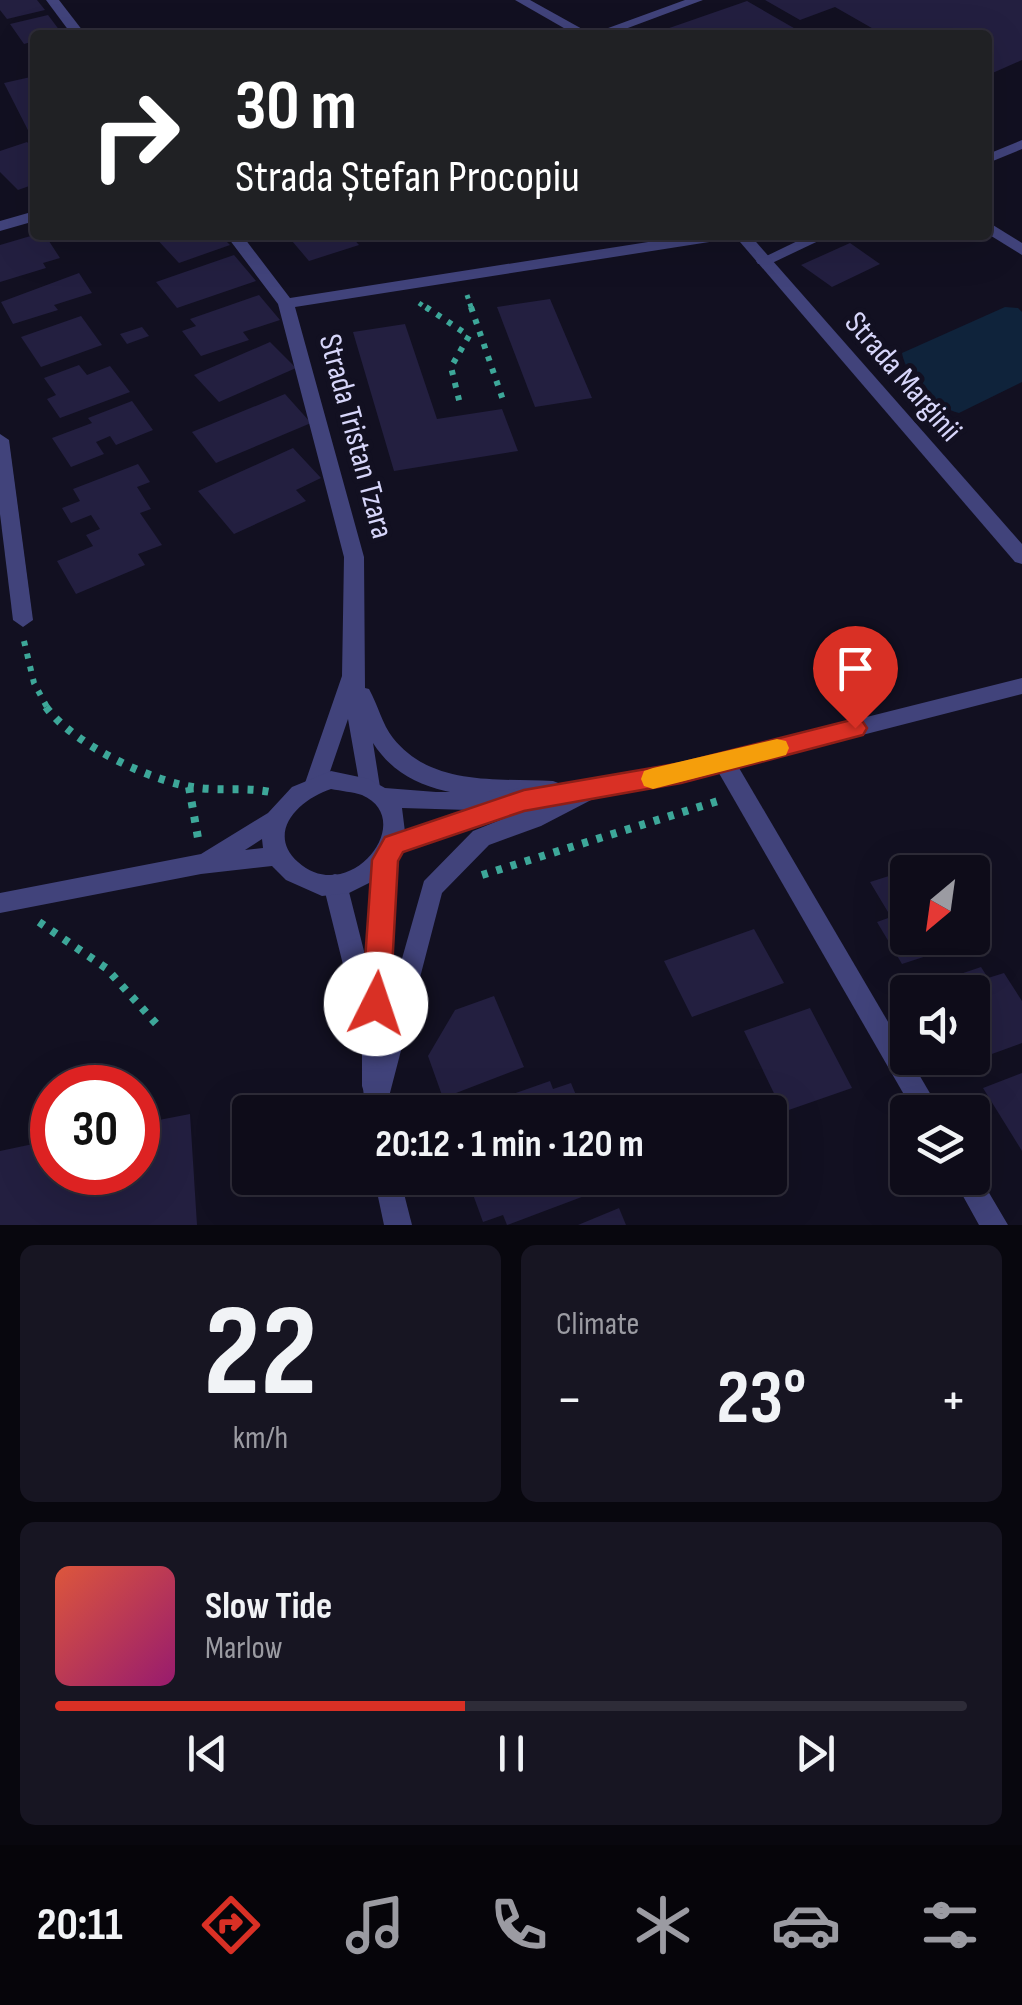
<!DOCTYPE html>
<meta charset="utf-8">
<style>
:root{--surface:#0e0c19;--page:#171522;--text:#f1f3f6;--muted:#9b9ba2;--line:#2e2c38;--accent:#d93025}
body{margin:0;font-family:"Sofia Sans Condensed",sans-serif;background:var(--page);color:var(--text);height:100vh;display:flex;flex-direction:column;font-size:38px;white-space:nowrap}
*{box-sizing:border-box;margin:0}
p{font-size:32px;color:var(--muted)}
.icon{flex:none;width:55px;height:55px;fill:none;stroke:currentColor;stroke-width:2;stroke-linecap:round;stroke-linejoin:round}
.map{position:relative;height:1225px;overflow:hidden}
.drawer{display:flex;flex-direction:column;gap:20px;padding:20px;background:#08070e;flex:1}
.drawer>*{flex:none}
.banner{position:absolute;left:30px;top:30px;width:962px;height:210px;border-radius:10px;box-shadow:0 10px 40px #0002,0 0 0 2px var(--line);background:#202124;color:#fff;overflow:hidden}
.needle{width:65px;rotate:209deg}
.fabs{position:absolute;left:890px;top:855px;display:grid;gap:20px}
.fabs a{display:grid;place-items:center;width:100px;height:100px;border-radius:10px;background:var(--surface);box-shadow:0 10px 40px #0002,0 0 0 2px var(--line);font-size:50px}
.speed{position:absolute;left:30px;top:1065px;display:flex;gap:20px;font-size:50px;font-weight:700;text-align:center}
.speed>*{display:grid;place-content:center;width:130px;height:130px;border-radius:50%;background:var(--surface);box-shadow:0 10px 40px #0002,0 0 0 2px var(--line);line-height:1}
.speed .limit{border:15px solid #d22;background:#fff;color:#111}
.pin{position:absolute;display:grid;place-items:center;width:85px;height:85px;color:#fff;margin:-102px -42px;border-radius:50% 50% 50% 0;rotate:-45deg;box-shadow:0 0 10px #0007}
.pin .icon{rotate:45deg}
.me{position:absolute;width:110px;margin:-55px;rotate:4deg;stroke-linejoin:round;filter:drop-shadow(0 0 8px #0008)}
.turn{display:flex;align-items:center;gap:35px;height:210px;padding:0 40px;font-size:45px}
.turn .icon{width:130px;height:130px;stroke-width:2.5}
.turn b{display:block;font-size:70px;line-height:85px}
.big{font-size:75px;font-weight:700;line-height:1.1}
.drawer .widget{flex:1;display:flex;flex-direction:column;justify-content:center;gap:15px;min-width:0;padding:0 35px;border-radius:15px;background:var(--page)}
.drawer .dial{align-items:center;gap:0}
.dial b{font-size:130px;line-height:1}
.song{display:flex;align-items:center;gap:30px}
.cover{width:120px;height:120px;border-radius:15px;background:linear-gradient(135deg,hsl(10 70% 55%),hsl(320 70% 35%))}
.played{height:10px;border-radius:5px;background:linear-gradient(90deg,var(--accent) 45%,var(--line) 45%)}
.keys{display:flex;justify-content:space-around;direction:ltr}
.heat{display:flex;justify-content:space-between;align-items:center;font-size:55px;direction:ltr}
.drawer .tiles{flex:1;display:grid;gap:20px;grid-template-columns:1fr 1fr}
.widget:last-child{grid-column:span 2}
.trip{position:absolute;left:232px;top:1095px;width:555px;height:100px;border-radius:10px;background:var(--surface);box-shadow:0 10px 40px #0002,0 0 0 2px var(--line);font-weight:700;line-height:100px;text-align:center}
.dock{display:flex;height:160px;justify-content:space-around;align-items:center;background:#06050a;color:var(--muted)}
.dock .icon{width:70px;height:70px}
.dock .current{color:var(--accent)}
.dock b{font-size:45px;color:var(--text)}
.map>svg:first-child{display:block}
</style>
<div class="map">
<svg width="1022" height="1225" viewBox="0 0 1022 1225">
<rect width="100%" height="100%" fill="#121021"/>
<!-- water -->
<path fill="#0f233b" d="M1005,307L1018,308L1022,312V382L959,413C936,408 906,377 902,353Z"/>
<!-- building -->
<g fill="#231f40">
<path d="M0,0H37L45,10L7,19L0,10Z"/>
<path d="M765,0H1022V60L988,75V35H884L835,7L800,20Z"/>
<path d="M747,1L806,35H652V34Z"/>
<path d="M48,15L63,35H35V41L24,44L10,24Z"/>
<path d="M35,76V144L4,83Z"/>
<path d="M27,142L35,150V184L18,190L0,172V151Z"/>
<path d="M34,235H45L60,258L43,263L46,268L0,282V245Z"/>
<path d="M153,235H220L230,245L179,263Z"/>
<path d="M287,235H350L359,245L309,261Z"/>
<path d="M850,243L880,264L832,287L801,265Z"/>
<path d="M234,255L256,281L177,308L156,282Z"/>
<path d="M79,273L92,293L54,305L58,310L13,324L1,302Z"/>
<path d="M259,295L280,320L243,332L249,340L201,356L182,331L196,326L190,319Z"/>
<path d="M550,299L592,398L535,407L497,307Z"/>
<path d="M81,316L102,345L41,367L21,337Z"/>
<path d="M405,324L437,419L502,409L518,451L394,471L353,332Z"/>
<path d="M142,327L149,336L127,344L120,334Z"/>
<path d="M270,342L296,368L219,402L194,375Z"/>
<path d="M79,365L87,375L110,366L130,392L60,418L47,399L56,395L44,378Z"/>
<path d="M285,394L311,423L216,463L192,432Z"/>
<path d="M132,401L153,430L116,445L110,436L96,442L104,454L71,467L52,438L92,423L88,418Z"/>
<path d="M293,448L321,478L296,490L306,501L234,534L198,491Z"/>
<path d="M138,464L150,482L137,487L151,509L140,513L162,545L138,554L145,565L76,594L57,561L93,546L86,535L100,529L91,515L71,523L62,508L80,501L73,489Z"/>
<path d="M908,870V938H952L957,946L902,964L877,922L891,917L870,882Z"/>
<path d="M754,929L784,983L692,1017L664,961Z"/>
<path d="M981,967L988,978L1004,973L1022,1001V1043L959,1066L954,1058H972V992H907Z"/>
<path d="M494,996L524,1067L443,1098L428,1056L455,1010Z"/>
<path d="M810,1008L852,1088L783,1112L744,1031Z"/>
<path d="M1022,1073V1151L983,1088Z"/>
<path d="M550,1081L553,1089L571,1083L583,1112H461Z"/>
<path d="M190,1114L197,1225H0V1151L52,1140V1172H138V1124Z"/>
<path d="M467,1178H606L591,1183L595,1192L507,1225L503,1215L483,1222Z"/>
<path d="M619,1208L626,1225H578Z"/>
</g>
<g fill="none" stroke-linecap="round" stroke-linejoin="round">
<!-- path-far2 -->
<g stroke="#3da799" stroke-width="5" stroke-dasharray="4 5" stroke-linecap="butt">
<path d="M467,295L472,310"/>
<path d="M419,303L429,310"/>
</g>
<!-- path-far1 -->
<g stroke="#3da799" stroke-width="6" stroke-dasharray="5 8" stroke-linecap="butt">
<path d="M426,307L469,336L451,367L460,404"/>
<path d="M471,307L503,400"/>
<path d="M24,641L34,683L48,709"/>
</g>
<!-- path -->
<g stroke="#3da799" stroke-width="8" stroke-dasharray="6 9" stroke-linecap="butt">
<path d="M46,707C73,744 153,783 199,788C223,791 246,787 270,792"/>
<path d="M189,787L198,838"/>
<path d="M482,875L718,801"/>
<path d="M39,922L106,968L160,1028"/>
</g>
<!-- service -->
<g fill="#41437b" fill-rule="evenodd">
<path d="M515,0H530L593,35H576Z"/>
<path d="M1022,140V149L988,163V154Z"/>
<path d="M988,222L1022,243V255L988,234Z"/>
<path d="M810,235H831L770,264H758L756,261Z"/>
</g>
<!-- minor -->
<g fill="#41437b" fill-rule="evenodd">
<path d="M46,0H59L86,35H72Z"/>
<path d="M685,0H703L609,35H589Z"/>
<path d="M35,211V221L0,231V221Z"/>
<path d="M226,235H242L290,298L693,235H730L722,240L295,307L364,557L365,688L369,689C378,705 382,724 393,738C432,787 498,778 553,781L561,784L562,794L585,784L593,787L596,793L593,799L541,826L489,845L442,893L385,1112H365C361,1103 366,1096 362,1086V1026L356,1017L323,884L327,877L335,874L343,877L347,884L367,963L374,860L377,853L385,850L393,853L396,860L388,1008L424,881L473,831L552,799C489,796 412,804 373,743L380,787L377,793L369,796L361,793L348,719L324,789L316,792L308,789L305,783L342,676L344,557L278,304Z"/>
<path d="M734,235H750L1022,544V564L1015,562Z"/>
<path d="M0,434L9,440L33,620L23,627L13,620L0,514Z"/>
<path d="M724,753L732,756L941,1112H914L716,768L713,762L716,756Z"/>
<path d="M972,1167L975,1169L1008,1225H979L953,1178H972Z"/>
<path d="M374,1178H400L412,1225H384Z"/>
</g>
<!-- tertiary -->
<path fill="#41437b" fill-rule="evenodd" d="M1022,678V694L691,779L590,800L515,808L512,815L398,853L381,877L349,893L322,896L286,880L272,866L201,874L0,913V893L201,854L268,813L292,787L331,771L369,779L385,788L436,792H488L590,781L691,761ZM331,789C341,791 353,792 362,795C419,820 349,908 298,862C265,832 300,799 331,789ZM402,808L469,810L405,832ZM262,839L263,848L245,850Z"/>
</g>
<!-- route -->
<path fill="#d93025" stroke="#8d1f18" stroke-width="2.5" d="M855,719L863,722L867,728L863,735L681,783L524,811L403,852L398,861L390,1004L386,1013L376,1016L366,1013L362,1004L372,860L385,837L524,790L681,763Z"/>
<!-- slow -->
<path fill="#f59e0b" d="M777,739L786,741L789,748L786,755L653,789L644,786L641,779L644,771L653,768Z"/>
<g text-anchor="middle" stroke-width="10" stroke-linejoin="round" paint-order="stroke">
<!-- street labels -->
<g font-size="32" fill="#d7d6fa" stroke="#121021">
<text transform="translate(904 376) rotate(49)" y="11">Strada Marginii</text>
<text transform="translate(357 436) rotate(75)" y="11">Strada Tristan Tzara</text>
</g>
</g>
</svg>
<div class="fabs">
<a><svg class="needle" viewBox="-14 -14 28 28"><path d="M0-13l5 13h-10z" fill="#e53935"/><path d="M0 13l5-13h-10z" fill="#9b9ba2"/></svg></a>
<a><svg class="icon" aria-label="sound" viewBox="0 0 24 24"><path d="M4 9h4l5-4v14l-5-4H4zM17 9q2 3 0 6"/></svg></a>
<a><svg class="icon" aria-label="layers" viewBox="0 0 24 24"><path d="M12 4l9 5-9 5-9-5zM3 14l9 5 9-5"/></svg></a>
</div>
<div class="speed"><div class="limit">30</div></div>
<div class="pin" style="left:855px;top:728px;background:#d93025"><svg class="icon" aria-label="arrive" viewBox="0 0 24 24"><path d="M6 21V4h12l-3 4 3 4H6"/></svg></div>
<svg class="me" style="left:376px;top:1004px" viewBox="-20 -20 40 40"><circle r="19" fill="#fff"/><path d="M0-13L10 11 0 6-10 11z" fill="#d93025"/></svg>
<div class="trip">20:12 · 1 min · 120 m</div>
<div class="banner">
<div class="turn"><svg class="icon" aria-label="right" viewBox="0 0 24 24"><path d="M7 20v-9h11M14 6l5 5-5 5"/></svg><div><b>30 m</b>Strada Ștefan Procopiu</div></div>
</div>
</div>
<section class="drawer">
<div class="tiles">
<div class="widget dial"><b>22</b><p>km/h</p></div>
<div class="widget"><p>Climate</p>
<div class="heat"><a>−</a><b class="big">23°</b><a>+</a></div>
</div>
<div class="widget">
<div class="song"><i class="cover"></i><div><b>Slow Tide</b><p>Marlow</p></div></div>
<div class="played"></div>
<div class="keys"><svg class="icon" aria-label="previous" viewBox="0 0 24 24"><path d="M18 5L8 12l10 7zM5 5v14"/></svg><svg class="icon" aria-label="pause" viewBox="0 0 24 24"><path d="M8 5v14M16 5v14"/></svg><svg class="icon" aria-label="next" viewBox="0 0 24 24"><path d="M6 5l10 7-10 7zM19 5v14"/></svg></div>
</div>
</div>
</section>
<nav class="dock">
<b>20:11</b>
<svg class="icon current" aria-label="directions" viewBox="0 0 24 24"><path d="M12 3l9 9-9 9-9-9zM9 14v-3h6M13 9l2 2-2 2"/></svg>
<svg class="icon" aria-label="music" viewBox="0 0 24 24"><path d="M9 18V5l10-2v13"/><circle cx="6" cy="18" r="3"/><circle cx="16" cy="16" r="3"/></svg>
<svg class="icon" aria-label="phone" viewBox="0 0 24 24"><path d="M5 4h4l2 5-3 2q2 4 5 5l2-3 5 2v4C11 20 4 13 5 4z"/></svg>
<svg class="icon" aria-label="climate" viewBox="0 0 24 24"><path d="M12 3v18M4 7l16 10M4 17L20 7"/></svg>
<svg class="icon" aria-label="car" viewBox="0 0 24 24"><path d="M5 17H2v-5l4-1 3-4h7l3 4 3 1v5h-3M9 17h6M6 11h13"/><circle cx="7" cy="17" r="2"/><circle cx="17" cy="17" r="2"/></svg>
<svg class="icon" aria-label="filters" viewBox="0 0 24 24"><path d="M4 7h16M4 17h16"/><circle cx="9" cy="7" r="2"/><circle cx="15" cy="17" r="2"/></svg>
</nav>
